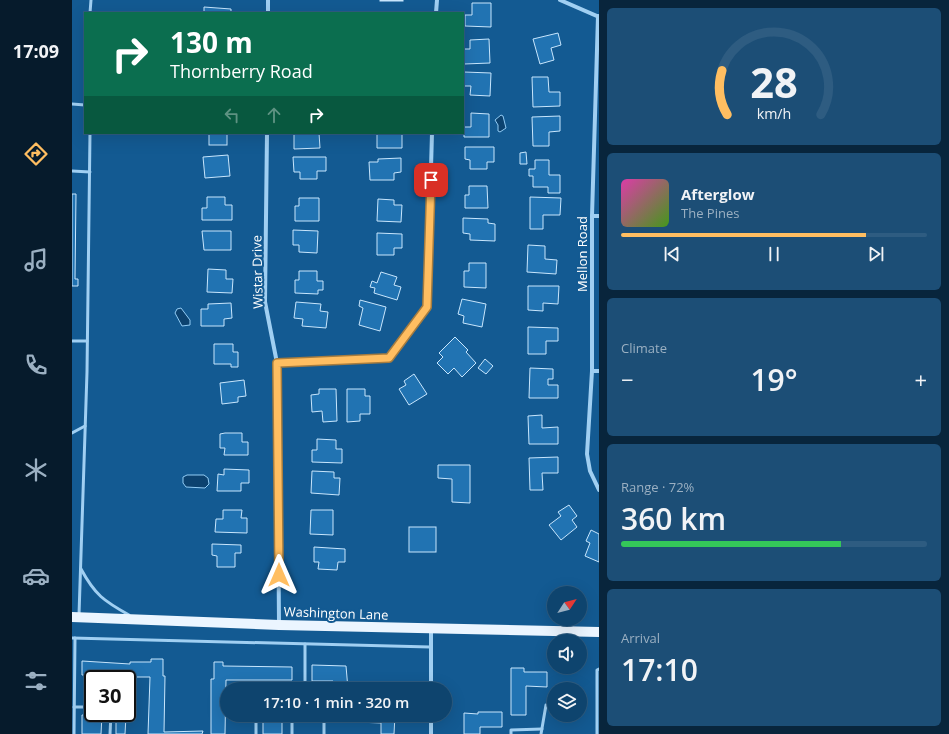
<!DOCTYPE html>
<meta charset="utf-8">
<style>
:root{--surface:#0e446e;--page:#1c4e76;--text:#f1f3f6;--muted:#9bb0c2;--line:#2e5c81;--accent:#ffbe61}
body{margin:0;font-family:"Open Sans",sans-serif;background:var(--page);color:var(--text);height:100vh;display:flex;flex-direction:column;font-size:15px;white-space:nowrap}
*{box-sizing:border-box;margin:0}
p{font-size:13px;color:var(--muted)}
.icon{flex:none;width:22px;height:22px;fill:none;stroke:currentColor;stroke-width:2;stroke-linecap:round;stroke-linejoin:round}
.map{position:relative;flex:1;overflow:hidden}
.details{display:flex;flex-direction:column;gap:8px;padding:8px;background:#08253c;width:350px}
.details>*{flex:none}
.hud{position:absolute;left:12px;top:12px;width:380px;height:122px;border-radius:0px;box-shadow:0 4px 16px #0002,0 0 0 1px var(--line);background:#0b6e4f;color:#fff;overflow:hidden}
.needle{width:26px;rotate:54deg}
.fabs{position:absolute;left:475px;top:586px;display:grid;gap:8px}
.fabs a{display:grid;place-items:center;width:40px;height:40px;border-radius:50%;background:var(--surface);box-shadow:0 4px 16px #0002,0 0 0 1px var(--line);font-size:20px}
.speed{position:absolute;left:12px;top:670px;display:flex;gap:8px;font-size:20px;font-weight:700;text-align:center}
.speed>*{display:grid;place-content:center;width:52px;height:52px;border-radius:50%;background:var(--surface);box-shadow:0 4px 16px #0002,0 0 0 1px var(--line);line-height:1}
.speed .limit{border:2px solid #111;border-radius:6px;background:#fff;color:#111}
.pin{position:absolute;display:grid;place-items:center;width:34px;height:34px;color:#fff;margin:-17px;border-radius:8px;box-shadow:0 2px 6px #0006}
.me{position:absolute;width:44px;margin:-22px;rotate:0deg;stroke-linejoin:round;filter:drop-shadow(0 0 3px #0008)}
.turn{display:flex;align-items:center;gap:14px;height:84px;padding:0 20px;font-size:18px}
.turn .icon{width:52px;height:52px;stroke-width:2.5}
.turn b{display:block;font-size:28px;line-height:34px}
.lanes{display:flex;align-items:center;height:38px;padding:0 20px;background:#0003;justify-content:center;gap:20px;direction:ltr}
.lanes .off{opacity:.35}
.big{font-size:30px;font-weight:600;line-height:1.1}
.details .card{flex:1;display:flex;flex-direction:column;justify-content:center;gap:6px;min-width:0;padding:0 14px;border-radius:6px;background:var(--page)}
.details .dial{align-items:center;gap:0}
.dial svg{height:104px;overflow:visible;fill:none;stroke:var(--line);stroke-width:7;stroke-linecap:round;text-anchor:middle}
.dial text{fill:var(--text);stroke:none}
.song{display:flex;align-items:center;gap:12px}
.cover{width:48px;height:48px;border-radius:6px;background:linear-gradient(135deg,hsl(320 70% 55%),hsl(100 70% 35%))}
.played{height:4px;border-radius:2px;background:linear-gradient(90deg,var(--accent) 80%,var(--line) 80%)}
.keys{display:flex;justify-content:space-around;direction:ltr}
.heat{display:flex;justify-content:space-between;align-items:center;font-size:22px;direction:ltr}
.charge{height:6px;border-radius:3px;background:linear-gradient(90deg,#34c759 72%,var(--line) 0)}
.trip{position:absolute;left:148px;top:682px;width:232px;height:40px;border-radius:20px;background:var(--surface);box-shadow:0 4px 16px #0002,0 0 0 1px var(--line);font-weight:600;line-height:40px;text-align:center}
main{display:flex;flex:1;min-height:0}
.tab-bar{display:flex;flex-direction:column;width:72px;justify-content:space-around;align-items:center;background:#061b2c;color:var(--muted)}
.tab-bar .icon{width:28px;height:28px}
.tab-bar .selected{color:var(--accent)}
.tab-bar b{font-size:18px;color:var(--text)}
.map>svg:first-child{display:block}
</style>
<main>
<nav class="tab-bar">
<b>17:09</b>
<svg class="icon selected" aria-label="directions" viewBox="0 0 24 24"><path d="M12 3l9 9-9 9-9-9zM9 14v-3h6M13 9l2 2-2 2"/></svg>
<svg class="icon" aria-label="music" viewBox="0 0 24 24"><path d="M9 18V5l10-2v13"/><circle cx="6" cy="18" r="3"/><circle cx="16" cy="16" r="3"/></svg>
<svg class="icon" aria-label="phone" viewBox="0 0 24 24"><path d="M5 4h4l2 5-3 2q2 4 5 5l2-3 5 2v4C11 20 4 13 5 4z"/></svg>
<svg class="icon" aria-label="climate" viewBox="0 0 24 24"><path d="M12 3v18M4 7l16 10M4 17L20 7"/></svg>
<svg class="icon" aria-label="car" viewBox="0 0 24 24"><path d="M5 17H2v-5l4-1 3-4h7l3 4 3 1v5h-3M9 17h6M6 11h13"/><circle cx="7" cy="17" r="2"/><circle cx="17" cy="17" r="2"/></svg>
<svg class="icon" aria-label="filters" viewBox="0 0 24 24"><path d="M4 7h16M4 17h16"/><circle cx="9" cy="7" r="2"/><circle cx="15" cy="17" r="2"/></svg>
</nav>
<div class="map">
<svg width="527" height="734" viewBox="0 0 527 734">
<rect width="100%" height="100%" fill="#135a92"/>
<!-- water -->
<g fill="#0c426f" stroke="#92ccf5">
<path d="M429,115L431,116L434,128L428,132L426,131V125L423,120Z"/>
<path d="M109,308L118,320V325L110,326L103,313L105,309Z"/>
<path d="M115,475H132L136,478L137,484L133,488L114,487L111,483V477Z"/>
</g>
<!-- building -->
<g fill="#2173b2" stroke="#c8e6fd">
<rect x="308" y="0" width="23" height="1"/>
<path d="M400,3H419V27L393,26V15H400Z"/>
<path d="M132,7L159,9V13H132Z"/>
<rect x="225" y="12" width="28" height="1"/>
<path d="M308,12H331V13H307Z"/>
<path d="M486,33L489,45L479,48L482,60L468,64L461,39Z"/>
<path d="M417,39L418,63L392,64V49H398V40Z"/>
<path d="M392,72L419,73L418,96L398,95L399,86H392Z"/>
<path d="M460,77H476L477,92H488V106L461,107Z"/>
<path d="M399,113L417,114V137H392V127H399Z"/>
<path d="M488,116V131L477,132V146H461L460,117Z"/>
<rect x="137" y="133" width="18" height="12"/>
<path d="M222,133H247L248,148L222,149Z"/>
<path d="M305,133L330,134V148H305Z"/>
<path d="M393,147H422V162H415V169H398V160L393,159Z"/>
<path d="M454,152L455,164H448V153Z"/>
<path d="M156,155L158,176L133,178L131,157Z"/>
<path d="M221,157H254V171H245V179H228V172H222Z"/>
<path d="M329,158V172L322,173V180H298L297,162H306V159Z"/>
<path d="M463,160H477V175H488V193H476V187H461V176H457V169H463Z"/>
<path d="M397,186H415L416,208H393V195H397Z"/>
<path d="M0,194H4L3,279H6V286H0Z"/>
<path d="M135,197H153V205H160V220H130V208H135Z"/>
<path d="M458,197L489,198L488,215H471V229H458Z"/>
<path d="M227,198H247V221H223V206H227Z"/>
<path d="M306,199L322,200V205H330L329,222L305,221Z"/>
<path d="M391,218L416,219V223L423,224V241L398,240V234L391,233Z"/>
<path d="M221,230L246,231L245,253L227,252V245H221Z"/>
<path d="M130,231H159V250H132Z"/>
<path d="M305,233L330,234V248H322V255H305Z"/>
<path d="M456,245L473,246V259L485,260L484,274L455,272Z"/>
<path d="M397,263H414V288L392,287V271H397Z"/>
<path d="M136,269L154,270V279H161L160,293L135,292Z"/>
<path d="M227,271H245V281H251V290H246V294L223,293V280H227Z"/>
<path d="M309,272L325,277L322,285L329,287L325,300L302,293L303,288L298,287L300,281L305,283Z"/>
<path d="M456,286H487L486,304L471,303V311L456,310Z"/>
<path d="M390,299L414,304L410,327L391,323L392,316L386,314Z"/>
<path d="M288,300L314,307L308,331L287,325L291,308L287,306Z"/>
<path d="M224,302L249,304L248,311L256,312L254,328L230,326L231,319L222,318Z"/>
<path d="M159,303L160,318L152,319V326H129V309H136V304Z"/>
<path d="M456,327L486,328V341H474V354H456Z"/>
<path d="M383,337L396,350L394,352L404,363L390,377L382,368L376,374L365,363L371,357L367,353Z"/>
<path d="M142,344H161V352H166V367H159V364H142Z"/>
<path d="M413,359L421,366L414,374L406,368Z"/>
<path d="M458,368L481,369V379H476V385H486V398H457Z"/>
<path d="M342,374L355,394L337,405L327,389L334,385L332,381Z"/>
<path d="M172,380L174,396L166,397V402L150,404L148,383Z"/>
<path d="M247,389H264L265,421L251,422L250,411L240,412L239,395L247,394Z"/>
<path d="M275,389H293V396H298V414H288V421L275,422Z"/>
<path d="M470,415V428L486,427V444H457L456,416Z"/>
<path d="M153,433H170V442H176V455H152L153,448H148V434Z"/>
<path d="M245,439L264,440V449H270V463L240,462V450H245Z"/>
<path d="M486,457V473H470L471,490H458L457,458Z"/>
<path d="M366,465H398V503L380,502V479L366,478Z"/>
<path d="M152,469L177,470V483H169V491H145L146,474L152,475Z"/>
<path d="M240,471L262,472V478H268L267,495L239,493Z"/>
<path d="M497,505L505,516L500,520L505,527L489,540L477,525L489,516L486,512Z"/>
<path d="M151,510H170L169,518H175V533L143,532L144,519H151Z"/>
<path d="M239,510H261V535L238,534Z"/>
<rect x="337" y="527" width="27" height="25"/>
<path d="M519,530L527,534V562L513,556L518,543L514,541Z"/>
<path d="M140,544L169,545V553H163V567H145V556L140,555Z"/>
<path d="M242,547L273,549V562H266L265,570L246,569L247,562H242Z"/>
<path d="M79,659H91V676H93L92,732L131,731L130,734H76L78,677H33V676L10,675V661L58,664V662H79Z"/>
<path d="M142,662H151V666L220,667V680H154L153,734H139V679H142Z"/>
<path d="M240,665L274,666L276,689H261V681H240Z"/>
<path d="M439,668H452V672H475V687L454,686V715H439Z"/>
<path d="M406,712H430V727H408V734H392V713L406,714Z"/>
<path d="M10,715H30L29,734H10Z"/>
<rect x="191" y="715" width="19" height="19"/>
<path d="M286,715H323L322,734H309V723L285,722Z"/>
<path d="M44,716H54L53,734H44Z"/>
</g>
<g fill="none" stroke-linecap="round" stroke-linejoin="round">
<!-- lane -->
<g stroke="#a0cff2" stroke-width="3">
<path d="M18,13L19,0"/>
<path d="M0,104L13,105"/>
<path d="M0,171L18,172"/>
<path d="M0,341H15"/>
<path d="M0,433L13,426"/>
<path d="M9,569C23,595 32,601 57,615"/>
<path d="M7,615L15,372L18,133"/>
<path d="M0,638L358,647"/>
<path d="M233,689V644"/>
<path d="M2,707H21"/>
<path d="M220,715V734"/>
<path d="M252,715V734"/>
<path d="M2,734L3,638"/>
<path d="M38,734L39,713"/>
<path d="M184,734V715"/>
<path d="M439,734V730L470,729"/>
<path d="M469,734L474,705"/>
<path d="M525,734V670L527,669"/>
</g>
<!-- street -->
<g stroke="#a0cff2" stroke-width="4">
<path d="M488,0L527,17"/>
<path d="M196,13V0"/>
<path d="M364,13L365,0"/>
<path d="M526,16L520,216V371L515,454L518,471L527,490"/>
<path d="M195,133L193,302L205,363L207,624"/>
<path d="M520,216H527"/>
<path d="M205,363L317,358L355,307L360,133"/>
<path d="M520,371H527"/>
<path d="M359,629V689"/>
<path d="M359,734V715"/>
</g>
<!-- primary -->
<path stroke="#ebf5ff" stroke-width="10" d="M0,617L207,625L527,632"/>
</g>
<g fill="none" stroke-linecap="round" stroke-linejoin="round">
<defs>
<path id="route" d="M207,575L205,363L317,358L355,307L359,180"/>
</defs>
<!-- route casing -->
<use href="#route" stroke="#a67c3f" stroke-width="10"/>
<!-- route -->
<use href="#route" stroke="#ffbe61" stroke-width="7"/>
</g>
<g text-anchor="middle" stroke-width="4" stroke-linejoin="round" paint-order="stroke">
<!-- street labels -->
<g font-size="13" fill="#fff" stroke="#135a92">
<text transform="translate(510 254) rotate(-90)" y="5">Mellon Road</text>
<text transform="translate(185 272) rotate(-91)" y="5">Wistar Drive</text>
<text transform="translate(264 613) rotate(2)" y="5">Washington Lane</text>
</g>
</g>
</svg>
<div class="fabs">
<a><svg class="needle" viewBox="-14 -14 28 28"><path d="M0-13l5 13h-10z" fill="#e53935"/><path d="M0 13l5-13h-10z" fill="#9bb0c2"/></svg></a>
<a><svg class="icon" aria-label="sound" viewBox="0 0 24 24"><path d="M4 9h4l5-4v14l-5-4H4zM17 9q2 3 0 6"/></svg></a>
<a><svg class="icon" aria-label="layers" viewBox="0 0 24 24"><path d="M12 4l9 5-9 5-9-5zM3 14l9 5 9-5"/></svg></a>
</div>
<div class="speed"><div class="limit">30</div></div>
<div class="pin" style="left:359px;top:180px;background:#d93025"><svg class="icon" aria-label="arrive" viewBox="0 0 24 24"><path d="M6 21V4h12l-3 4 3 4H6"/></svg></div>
<svg class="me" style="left:207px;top:575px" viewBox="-20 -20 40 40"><path d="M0-17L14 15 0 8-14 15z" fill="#ffbe61" stroke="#fff" stroke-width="4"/></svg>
<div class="trip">17:10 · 1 min · 320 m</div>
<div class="hud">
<div class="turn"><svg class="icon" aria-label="right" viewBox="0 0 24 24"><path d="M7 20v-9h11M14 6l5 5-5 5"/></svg><div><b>130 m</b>Thornberry Road</div></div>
<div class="lanes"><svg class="icon off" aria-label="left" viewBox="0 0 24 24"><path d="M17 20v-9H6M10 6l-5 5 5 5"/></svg><svg class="icon off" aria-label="ahead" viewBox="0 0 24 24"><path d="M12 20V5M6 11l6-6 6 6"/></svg><svg class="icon" aria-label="right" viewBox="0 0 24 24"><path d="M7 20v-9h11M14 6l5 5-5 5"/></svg></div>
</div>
</div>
<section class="details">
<div class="card dial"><svg viewBox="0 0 100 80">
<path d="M14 69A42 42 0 1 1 86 69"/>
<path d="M14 69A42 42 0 0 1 10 35" stroke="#ffbe61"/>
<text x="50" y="56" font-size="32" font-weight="700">28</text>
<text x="50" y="72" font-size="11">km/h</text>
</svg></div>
<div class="card">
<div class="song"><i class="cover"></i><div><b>Afterglow</b><p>The Pines</p></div></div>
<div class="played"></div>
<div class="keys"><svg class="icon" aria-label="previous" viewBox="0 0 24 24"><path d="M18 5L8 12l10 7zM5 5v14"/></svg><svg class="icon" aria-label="pause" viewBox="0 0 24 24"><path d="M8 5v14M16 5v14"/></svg><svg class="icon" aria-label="next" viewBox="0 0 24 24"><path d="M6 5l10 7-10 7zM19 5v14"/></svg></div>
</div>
<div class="card"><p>Climate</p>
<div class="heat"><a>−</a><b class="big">19°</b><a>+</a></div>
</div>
<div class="card"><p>Range · 72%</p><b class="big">360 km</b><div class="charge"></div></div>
<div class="card"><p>Arrival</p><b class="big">17:10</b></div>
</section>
</main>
